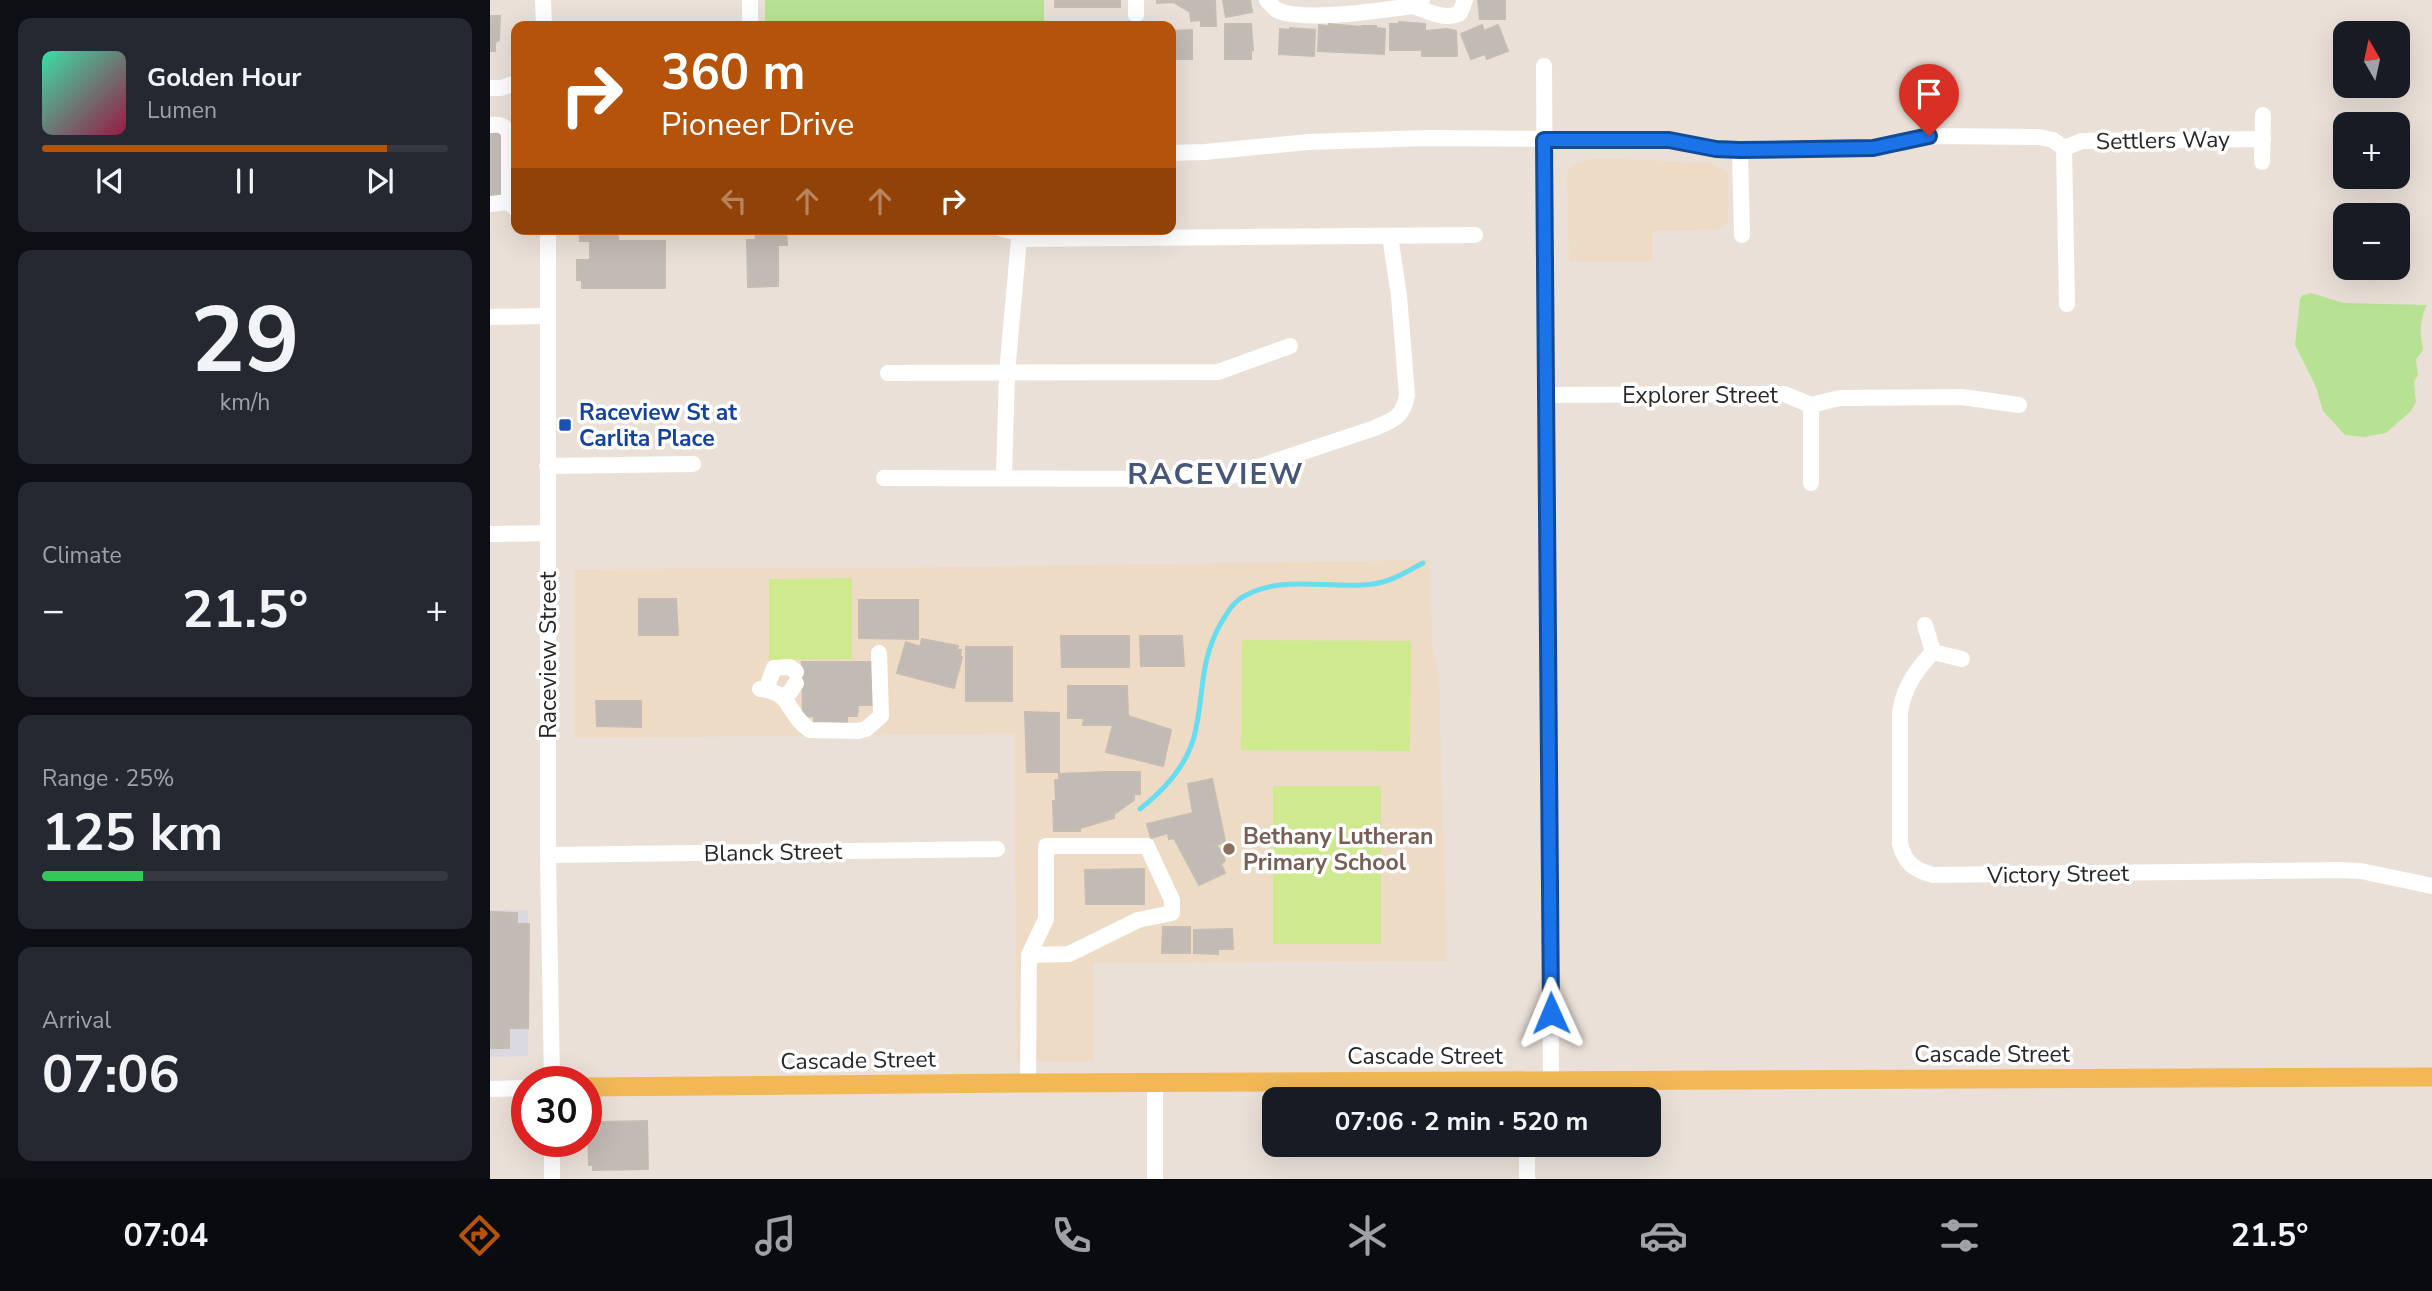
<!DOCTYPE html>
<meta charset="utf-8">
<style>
:root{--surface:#171b24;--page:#242831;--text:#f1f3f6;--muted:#9ea1a6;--line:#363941;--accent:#b45309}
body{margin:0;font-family:"Nunito Sans",sans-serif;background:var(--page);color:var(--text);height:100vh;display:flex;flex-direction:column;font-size:26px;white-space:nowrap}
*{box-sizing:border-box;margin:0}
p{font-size:23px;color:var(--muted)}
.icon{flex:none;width:38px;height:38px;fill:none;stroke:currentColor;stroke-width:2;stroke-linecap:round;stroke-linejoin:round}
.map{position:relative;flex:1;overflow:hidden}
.drawer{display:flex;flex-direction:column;gap:18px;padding:18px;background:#0d0f14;width:490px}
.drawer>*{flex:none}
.top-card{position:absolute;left:21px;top:21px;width:665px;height:214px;border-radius:14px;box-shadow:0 7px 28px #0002;background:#b45309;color:#fff;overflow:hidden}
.needle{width:46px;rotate:351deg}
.buttons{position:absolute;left:1843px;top:21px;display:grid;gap:14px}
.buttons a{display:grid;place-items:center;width:77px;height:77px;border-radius:14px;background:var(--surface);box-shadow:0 7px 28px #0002;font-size:35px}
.speed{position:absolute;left:21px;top:1066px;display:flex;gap:14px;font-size:35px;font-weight:700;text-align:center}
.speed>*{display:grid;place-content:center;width:91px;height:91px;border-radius:50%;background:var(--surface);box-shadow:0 7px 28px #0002;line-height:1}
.speed .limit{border:10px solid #d22;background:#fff;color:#111}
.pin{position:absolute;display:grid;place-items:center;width:60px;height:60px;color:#fff;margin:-72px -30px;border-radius:50% 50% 50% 0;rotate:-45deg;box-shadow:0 0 7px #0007}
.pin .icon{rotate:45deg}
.me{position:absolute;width:77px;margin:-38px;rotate:359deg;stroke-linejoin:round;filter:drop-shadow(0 0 5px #0008)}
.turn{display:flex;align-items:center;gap:24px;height:147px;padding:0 35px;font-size:32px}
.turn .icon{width:91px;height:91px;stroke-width:2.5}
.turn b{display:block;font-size:49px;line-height:60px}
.lanes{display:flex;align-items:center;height:66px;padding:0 35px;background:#0003;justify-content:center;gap:35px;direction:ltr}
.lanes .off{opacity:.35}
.big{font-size:52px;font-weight:700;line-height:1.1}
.drawer .card{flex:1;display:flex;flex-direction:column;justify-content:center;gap:10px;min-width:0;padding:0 24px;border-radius:14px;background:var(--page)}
.drawer .dial{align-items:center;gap:0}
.dial b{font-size:91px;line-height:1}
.song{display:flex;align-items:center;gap:21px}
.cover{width:84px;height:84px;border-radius:10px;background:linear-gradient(135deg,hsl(160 70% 55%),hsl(340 70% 35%))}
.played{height:7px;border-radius:4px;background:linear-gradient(90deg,var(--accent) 85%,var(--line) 85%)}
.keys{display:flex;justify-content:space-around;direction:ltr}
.heat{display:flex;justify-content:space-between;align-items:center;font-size:38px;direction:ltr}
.charge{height:10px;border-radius:5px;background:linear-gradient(90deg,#34c759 25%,var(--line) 0)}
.trip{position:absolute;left:772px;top:1087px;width:399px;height:70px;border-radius:14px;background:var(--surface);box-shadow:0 7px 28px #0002;font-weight:700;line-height:70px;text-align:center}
.tabs{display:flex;height:112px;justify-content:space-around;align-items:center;background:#090b0e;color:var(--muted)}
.tabs .icon{width:49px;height:49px}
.tabs .current{color:var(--accent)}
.tabs b{font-size:32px;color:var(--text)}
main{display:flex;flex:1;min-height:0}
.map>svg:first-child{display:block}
</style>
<main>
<section class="drawer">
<div class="card">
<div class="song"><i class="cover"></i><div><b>Golden Hour</b><p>Lumen</p></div></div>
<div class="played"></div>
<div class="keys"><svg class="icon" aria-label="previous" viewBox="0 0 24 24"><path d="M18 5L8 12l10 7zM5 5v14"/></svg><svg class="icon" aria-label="pause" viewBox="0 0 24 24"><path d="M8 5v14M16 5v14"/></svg><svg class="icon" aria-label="next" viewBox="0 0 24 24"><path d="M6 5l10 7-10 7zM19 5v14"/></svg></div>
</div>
<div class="card dial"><b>29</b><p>km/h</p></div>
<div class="card"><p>Climate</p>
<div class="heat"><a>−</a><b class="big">21.5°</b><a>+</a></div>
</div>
<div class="card"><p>Range · 25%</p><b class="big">125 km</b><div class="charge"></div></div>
<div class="card"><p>Arrival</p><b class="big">07:06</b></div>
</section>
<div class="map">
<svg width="1942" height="1179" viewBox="0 0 1942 1179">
<rect width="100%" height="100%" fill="#eae0d8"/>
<!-- industrial -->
<path fill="#dad9e2" d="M0,910H38V1056L0,1057Z"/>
<!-- education -->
<g fill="#eddbc6">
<path d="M1107,158L1220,163L1233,169L1238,174V222L1226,230L1162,231V261H1079L1077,175L1080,168L1088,162Z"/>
<path d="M940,560L942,642L949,677L957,961L603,963V1061L527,1062L524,734L84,738V569L385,568Z"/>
</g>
<!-- green -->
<g fill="#b8e293">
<rect x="275" y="0" width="279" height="26"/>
<path d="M1821,293L1854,303L1937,305C1929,321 1930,333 1933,350L1926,360L1928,375L1924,381L1926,402L1921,411L1896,433L1874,437L1855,435L1833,411L1826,387L1805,345L1810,299L1813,295Z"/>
</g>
<!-- pitch -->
<g fill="#cfea8e">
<path d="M362,578V659L279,660V579Z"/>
<path d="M752,640L921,641L920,751L751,750Z"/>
<rect x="783" y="786" width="108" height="158"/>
</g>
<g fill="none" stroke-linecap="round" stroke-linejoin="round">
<!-- stream -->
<path stroke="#68ddef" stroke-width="5" d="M650,809C673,791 696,766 704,737C715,694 708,664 731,623C737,613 742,604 751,598C792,573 840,590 883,584C901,582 918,571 933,563"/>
</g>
<!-- building -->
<g fill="#c2bab5" stroke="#c5bcb2" stroke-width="2">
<rect x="565" y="0" width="65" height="7"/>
<path d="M667,0H725L726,26H711V20L701,21L700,12L683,2L667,3Z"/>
<path d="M733,0H760L762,12L736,17Z"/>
<path d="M988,0H1015V19H990Z"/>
<path d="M0,16H10L9,40L5,42V51H0Z"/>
<path d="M909,22L935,24V31L957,29L966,31L967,56H932V50H900V24H909Z"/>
<path d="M735,24H761L763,50L761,49V59H735Z"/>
<path d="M839,24L872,27V26H886V28L895,29L894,54L828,51L829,25L839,26Z"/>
<path d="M992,25L994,31L1008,25L1018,51L997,59L995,54L981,59L971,34Z"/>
<path d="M800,28L825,30L824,56L789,54L790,29L800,30Z"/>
<path d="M702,30V59H681V31Z"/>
<path d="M0,132H12L13,195H0Z"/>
<path d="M90,229H132V230H128V241H90Z"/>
<path d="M265,229H296L297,245H288V286L258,287L257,240H266Z"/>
<path d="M100,241H175V288H92V280H87V260H100Z"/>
<path d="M149,599H186L188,635H149Z"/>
<path d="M369,600H428V639L369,638Z"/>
<path d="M571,636H639V667H572Z"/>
<path d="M650,636H692L694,666H651Z"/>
<path d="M432,639L468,646L467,650H471L470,656L472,657L464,688L407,673L416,642L430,647Z"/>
<rect x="476" y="647" width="46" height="54"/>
<path d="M312,662H382V705H368L367,716H357V726H324V716L313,717Z"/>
<path d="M578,686H637L638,716L681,730L673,766L616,752L623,725H593L594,718H578Z"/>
<path d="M106,701H151V727L107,726Z"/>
<path d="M535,712L569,713V772H537Z"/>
<path d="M615,772H650V794H644V800L624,814V818L590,828V831H564L563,801H566L565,780H569V774Z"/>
<path d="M722,779L735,841L721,848L728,847L735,860L731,864L735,873L709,885L684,838L679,839L678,833L661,838L657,824L703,813L698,784Z"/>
<path d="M654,869V904H596L595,870Z"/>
<path d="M0,912L27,913V924H39L38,1028H19V1048H0Z"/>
<path d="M673,927H700V953H672Z"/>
<path d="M742,929L743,949H728V954L704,953V930Z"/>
<path d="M157,1121L158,1169L103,1170V1165H99L98,1132L111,1131V1122Z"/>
</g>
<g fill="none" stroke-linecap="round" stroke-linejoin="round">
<!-- minor -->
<g stroke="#fff" stroke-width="16">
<path d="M53,0L54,26"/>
<path d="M260,0V26"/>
<path d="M646,0V15"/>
<path d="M777,0C781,4 784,9 789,11C817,22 892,10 923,6L932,0"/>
<path d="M923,6C938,11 955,21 970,13L975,0"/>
<path d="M1054,66L1061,1080"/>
<path d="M0,88H11L26,83"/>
<path d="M0,125C10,124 14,125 19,133V202L26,209"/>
<path d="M1574,148L1592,141L1773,139"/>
<path d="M1250,150L1252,235"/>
<path d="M681,153L715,152L818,142L937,138L1179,140L1226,149L1383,148L1403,145L1439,136L1549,137L1563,140L1574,148L1577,304"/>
<path d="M1772,162L1773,115"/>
<path d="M0,204L19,202"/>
<path d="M58,229V855L62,1082"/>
<path d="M512,229L533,234"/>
<path d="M529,239L985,235"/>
<path d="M0,317L57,316"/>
<path d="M398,373L728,372L800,346"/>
<path d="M1056,395L1294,394L1321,405L1350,398L1472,397L1529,405"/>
<path d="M57,466L203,464"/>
<path d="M514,477L517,373L529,239L536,231"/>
<path d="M394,478L732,479L885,428C905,419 913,417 917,395L909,296L900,236"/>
<path d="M1321,483V405"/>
<path d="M0,534L58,533"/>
<path d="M1435,625L1443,652L1472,659"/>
<path d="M1443,652C1426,670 1414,687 1410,712V844C1415,863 1424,870 1443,875L1850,870L1871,871L1942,886"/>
<path d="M270,689C303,692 296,714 320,730L368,731L376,729L391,716L389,653"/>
<path d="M276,690L284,668L300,667L306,672"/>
<path d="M293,696L300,692L306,683"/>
<path d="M58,855L507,849"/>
<path d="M1036,1080V1099"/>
<path d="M538,1083L539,955L556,919V846H657L682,900V913L648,920L579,954L539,955"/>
<path d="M0,1089L37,1088"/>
<path d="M62,1141V1179"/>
<path d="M1037,1144V1179"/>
<path d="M665,1179V1082"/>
</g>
<!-- major -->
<path stroke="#f2b856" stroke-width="19" d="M96,1087L538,1083L1942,1077"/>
</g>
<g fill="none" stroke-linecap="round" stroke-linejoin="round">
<defs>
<path id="route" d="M1061,1013L1054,140H1179L1226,149L1250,150L1383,148L1439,136"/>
</defs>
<!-- route casing -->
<use href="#route" stroke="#114b97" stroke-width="18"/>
<!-- route -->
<use href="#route" stroke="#1a73e8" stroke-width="12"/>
</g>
<!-- markers -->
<rect fill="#1a4fb4" stroke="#fff" stroke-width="2.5" x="68" y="418" width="14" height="14" rx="3.5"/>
<circle fill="#8d6e63" stroke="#fff" stroke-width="2.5" cx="739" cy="849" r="7"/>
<g text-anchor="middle" stroke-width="7" stroke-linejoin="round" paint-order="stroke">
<!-- street labels -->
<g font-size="23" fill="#272727" stroke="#fff">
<text transform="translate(1673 140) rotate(-1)" y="8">Settlers Way</text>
<text x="1210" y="403">Explorer Street</text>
<text transform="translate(58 655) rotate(-90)" y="8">Raceview Street</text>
<text transform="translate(283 852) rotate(-1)" y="8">Blanck Street</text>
<text transform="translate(1568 874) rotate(-1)" y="8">Victory Street</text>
<text x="1502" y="1062">Cascade Street</text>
<text x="935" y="1064">Cascade Street</text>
<text transform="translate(368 1060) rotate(-1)" y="8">Cascade Street</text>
</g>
<!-- transit labels -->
<g font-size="23" font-weight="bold" fill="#164399" stroke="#fff" text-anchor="start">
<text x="89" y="420">Raceview St at<tspan x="89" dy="26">Carlita Place</tspan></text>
</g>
<!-- education labels -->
<g font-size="23" font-weight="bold" fill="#785e54" stroke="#fff" text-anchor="start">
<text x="753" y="844">Bethany Lutheran<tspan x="753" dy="26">Primary School</tspan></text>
</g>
<!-- district labels -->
<g font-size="30" font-weight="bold" letter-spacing="2" fill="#485777" stroke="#fff">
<text x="726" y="484">RACEVIEW</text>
</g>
</g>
</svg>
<div class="buttons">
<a><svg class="needle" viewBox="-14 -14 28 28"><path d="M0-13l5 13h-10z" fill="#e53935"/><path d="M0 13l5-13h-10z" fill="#9ea1a6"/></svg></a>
<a>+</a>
<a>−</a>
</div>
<div class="speed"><div class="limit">30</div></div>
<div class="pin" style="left:1439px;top:136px;background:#d93025"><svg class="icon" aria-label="arrive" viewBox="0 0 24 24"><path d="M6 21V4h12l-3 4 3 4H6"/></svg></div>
<svg class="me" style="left:1061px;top:1013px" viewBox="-20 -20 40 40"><path d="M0-17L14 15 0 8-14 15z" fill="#1a73e8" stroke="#fff" stroke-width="4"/></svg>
<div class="trip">07:06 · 2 min · 520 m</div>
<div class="top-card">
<div class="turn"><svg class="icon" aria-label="right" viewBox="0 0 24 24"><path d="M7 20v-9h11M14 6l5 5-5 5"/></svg><div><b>360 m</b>Pioneer Drive</div></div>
<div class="lanes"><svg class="icon off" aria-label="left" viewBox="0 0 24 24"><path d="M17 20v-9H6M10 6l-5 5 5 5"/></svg><svg class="icon off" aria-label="ahead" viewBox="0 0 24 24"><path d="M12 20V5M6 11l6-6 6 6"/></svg><svg class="icon off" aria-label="ahead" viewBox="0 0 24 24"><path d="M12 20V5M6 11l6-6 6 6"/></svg><svg class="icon" aria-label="right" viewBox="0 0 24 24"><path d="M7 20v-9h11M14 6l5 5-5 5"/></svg></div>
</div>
</div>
</main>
<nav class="tabs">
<b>07:04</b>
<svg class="icon current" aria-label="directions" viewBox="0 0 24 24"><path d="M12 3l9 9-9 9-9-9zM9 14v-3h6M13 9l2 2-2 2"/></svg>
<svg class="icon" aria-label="music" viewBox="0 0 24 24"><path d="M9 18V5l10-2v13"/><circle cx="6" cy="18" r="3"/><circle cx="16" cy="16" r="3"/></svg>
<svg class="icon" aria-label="phone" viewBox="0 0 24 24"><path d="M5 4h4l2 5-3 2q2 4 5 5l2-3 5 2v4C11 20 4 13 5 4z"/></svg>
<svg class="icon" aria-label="climate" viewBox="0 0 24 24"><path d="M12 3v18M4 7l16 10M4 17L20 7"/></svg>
<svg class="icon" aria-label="car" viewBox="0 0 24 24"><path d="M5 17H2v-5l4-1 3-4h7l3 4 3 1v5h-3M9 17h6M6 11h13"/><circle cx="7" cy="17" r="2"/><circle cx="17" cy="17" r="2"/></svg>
<svg class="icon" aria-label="filters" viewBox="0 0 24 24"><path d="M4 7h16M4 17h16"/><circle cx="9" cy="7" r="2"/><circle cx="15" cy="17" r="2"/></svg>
<b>21.5°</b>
</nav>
